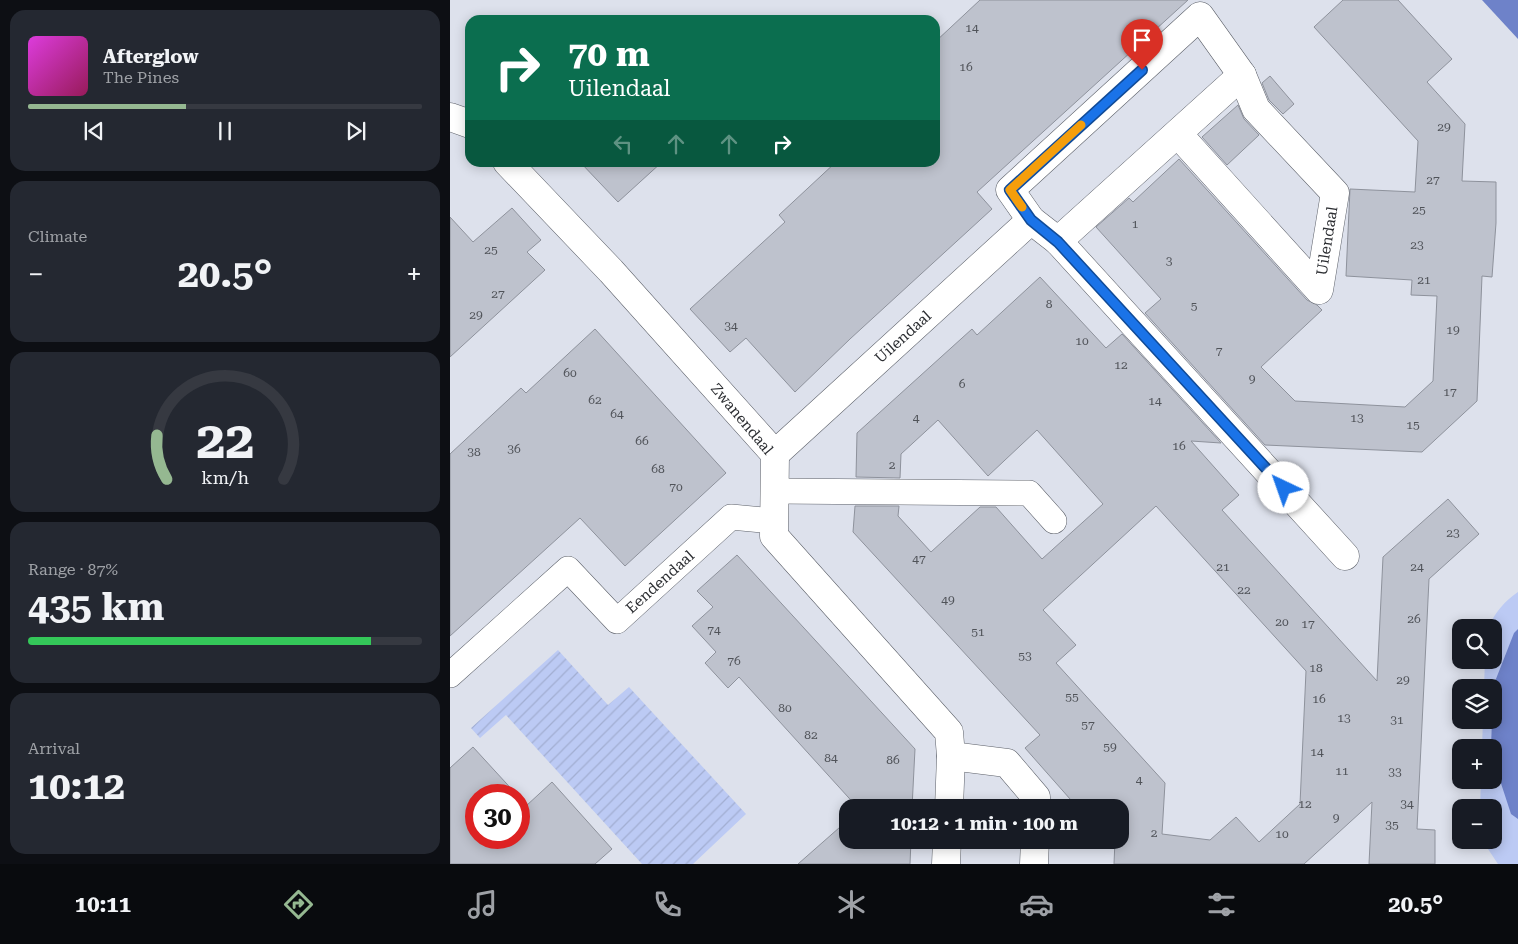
<!DOCTYPE html>
<meta charset="utf-8">
<style>
:root{--surface:#171b24;--page:#242831;--text:#f1f3f6;--muted:#9ea1a6;--line:#363941;--accent:#95b891}
body{margin:0;font-family:"Roboto Serif",serif;background:var(--page);color:var(--text);height:100vh;display:flex;flex-direction:column;font-size:19px;white-space:nowrap}
*{box-sizing:border-box;margin:0}
p{font-size:16px;color:var(--muted)}
.icon{flex:none;width:28px;height:28px;fill:none;stroke:currentColor;stroke-width:2;stroke-linecap:round;stroke-linejoin:round}
.map{position:relative;flex:1;overflow:hidden}
.drawer{display:flex;flex-direction:column;gap:10px;padding:10px;background:#0d0f14;width:450px}
.drawer>*{flex:none}
.guide{position:absolute;left:15px;top:15px;width:475px;height:152px;border-radius:15px;box-shadow:0 2px 12px #0003;background:#0b6e4f;color:#fff;overflow:hidden}
.tools{position:absolute;left:1002px;top:619px;display:grid;gap:10px}
.tools a{display:grid;place-items:center;width:50px;height:50px;border-radius:10px;background:var(--surface);box-shadow:0 2px 12px #0003;font-size:25px}
.speed{position:absolute;left:15px;top:784px;display:flex;gap:10px;font-size:25px;font-weight:700;text-align:center}
.speed>*{display:grid;place-content:center;width:65px;height:65px;border-radius:50%;background:var(--surface);box-shadow:0 2px 12px #0003;line-height:1}
.speed .limit{border:8px solid #d22;background:#fff;color:#111}
.pin{position:absolute;display:grid;place-items:center;width:42px;height:42px;color:#fff;margin:-51px -21px;border-radius:50% 50% 50% 0;rotate:-45deg;box-shadow:0 0 5px #0007}
.pin .icon{rotate:45deg}
.me{position:absolute;width:55px;margin:-28px;rotate:318deg;stroke-linejoin:round;filter:drop-shadow(0 0 4px #0008)}
.turn{display:flex;align-items:center;gap:18px;height:105px;padding:0 20px;font-size:22px}
.turn .icon{width:65px;height:65px;stroke-width:2.5}
.turn b{display:block;font-size:35px;line-height:42px}
.lanes{display:flex;align-items:center;height:48px;padding:0 20px;background:#0003;justify-content:center;gap:25px;direction:ltr}
.lanes .off{opacity:.35}
.big{font-size:38px;font-weight:700;line-height:1.1}
.drawer .card{flex:1;display:flex;flex-direction:column;justify-content:center;gap:8px;min-width:0;padding:0 18px;border-radius:15px;background:var(--page)}
.drawer .dial{align-items:center;gap:0}
.dial svg{height:130px;overflow:visible;fill:none;stroke:var(--line);stroke-width:7;stroke-linecap:round;text-anchor:middle}
.dial text{fill:var(--text);stroke:none}
.song{display:flex;align-items:center;gap:15px}
.cover{width:60px;height:60px;border-radius:8px;background:linear-gradient(135deg,hsl(300 70% 55%),hsl(330 70% 35%))}
.played{height:5px;border-radius:2px;background:linear-gradient(90deg,var(--accent) 40%,var(--line) 40%)}
.keys{display:flex;justify-content:space-around;direction:ltr}
.heat{display:flex;justify-content:space-between;align-items:center;font-size:28px;direction:ltr}
.charge{height:8px;border-radius:4px;background:linear-gradient(90deg,#34c759 87%,var(--line) 0)}
.trip{position:absolute;left:389px;top:799px;width:290px;height:50px;border-radius:15px;background:var(--surface);box-shadow:0 2px 12px #0003;font-weight:700;line-height:50px;text-align:center}
.tab-bar{display:flex;height:80px;justify-content:space-around;align-items:center;background:#090b0e;color:var(--muted)}
.tab-bar .icon{width:35px;height:35px}
.tab-bar .active{color:var(--accent)}
.tab-bar b{font-size:22px;color:var(--text)}
main{display:flex;flex:1;min-height:0}
.map>svg:first-child{display:block}
</style>
<main>
<section class="drawer">
<div class="card">
<div class="song"><i class="cover"></i><div><b>Afterglow</b><p>The Pines</p></div></div>
<div class="played"></div>
<div class="keys"><svg class="icon" aria-label="previous" viewBox="0 0 24 24"><path d="M18 5L8 12l10 7zM5 5v14"/></svg><svg class="icon" aria-label="pause" viewBox="0 0 24 24"><path d="M8 5v14M16 5v14"/></svg><svg class="icon" aria-label="next" viewBox="0 0 24 24"><path d="M6 5l10 7-10 7zM19 5v14"/></svg></div>
</div>
<div class="card"><p>Climate</p>
<div class="heat"><a>−</a><b class="big">20.5°</b><a>+</a></div>
</div>
<div class="card dial"><svg viewBox="0 0 100 80">
<path d="M14 69A42 42 0 1 1 86 69"/>
<path d="M14 69A42 42 0 0 1 8 42" stroke="#95b891"/>
<text x="50" y="56" font-size="32" font-weight="700">22</text>
<text x="50" y="72" font-size="11">km/h</text>
</svg></div>
<div class="card"><p>Range · 87%</p><b class="big">435 km</b><div class="charge"></div></div>
<div class="card"><p>Arrival</p><b class="big">10:12</b></div>
</section>
<div class="map">
<svg width="1068" height="864" viewBox="0 0 1068 864">
<defs>
<pattern id="garden-furrows" width="10" height="10" patternUnits="userSpaceOnUse" patternTransform="scale(1.25)"><rect width="10" height="10" fill="#bccaf4"/><path d="M-1 1l2-2M0 10L10 0M9 11l2-2" fill="none" stroke="#a2aed2"/></pattern>
</defs>
<rect width="100%" height="100%" fill="#dde1ec"/>
<!-- grass -->
<path fill="#bccaf4" d="M1068,592V864H1048L1032,840H1044V808H1030L1031,780H1044V748L1032,747L1033,720H1044V688L1034,687L1035,660H1044V628L1039,627C1044,613 1055,601 1068,592Z"/>
<!-- garden -->
<path fill="url(#garden-furrows)" d="M108,650L158,705L179,687L296,814L243,864H192L56,715L30,738L21,728Z"/>
<!-- water -->
<g fill="#6e82c9">
<path d="M1032,0H1068V39Z"/>
<path d="M1068,629V819L1061,814L1044,762V748L1041,747L1042,720H1044V684L1064,633Z"/>
</g>
<!-- building -->
<g fill="#bec2cd" stroke="#8e929c" fill-rule="evenodd">
<path d="M530,0H738L527,192L542,209L400,339L345,392L296,338L280,352L240,309L335,222L329,215L386,162H485V42Z"/>
<path d="M893,0H948L1002,59L977,82L1015,124L1012,181L1046,182V223L1042,277L1032,276L1027,401L972,452L815,445L695,313L711,299L646,227L679,198L683,202L729,159L857,300L867,305L872,310L811,367L845,401L955,407L983,381L987,296L961,295L962,280L896,276L900,189L965,192L968,141L864,27Z"/>
<path d="M820,76L844,104L833,114L819,100L812,83Z"/>
<path d="M788,105L794,119L809,135L777,165L752,137Z"/>
<path d="M130,162H212L168,202Z"/>
<path d="M62,208L91,240L77,252L95,270L0,357V217L23,242Z"/>
<path d="M590,277L656,348L672,334L771,443L741,441L789,495L772,510L927,681L933,557L998,499L1029,534L979,579L967,829L985,830V864H919L922,802L854,864H664L665,840H670V808H628L575,748L590,735L403,532L405,506H449L448,516L481,552L530,507H546L592,559L653,504L587,430L538,476L488,420L451,454L450,478L406,477L407,433L522,329L527,335ZM706,506L856,671L850,804L809,842L786,817L760,840L712,834L715,783L606,663L626,645L593,610Z"/>
<path d="M145,329L276,473L175,566L130,518L0,636V454L71,388L76,393Z"/>
<path d="M287,555L465,749L462,808H408L289,677L278,688L255,663L266,652L242,626L263,607L247,591Z"/>
<path d="M23,747L67,795H26V838H69V797L76,806L102,782L162,849L145,864H0V768Z"/>
<path d="M398,820V840H461L460,864H348Z"/>
</g>
<g fill="none" stroke-linecap="round" stroke-linejoin="round">
<defs>
<g id="lane">
<path d="M325,491L579,493L604,521"/>
<path d="M0,675L118,569L167,621L281,517L323,521"/>
</g>
<g id="street">
<path d="M0,117L20,124"/>
<path d="M728,134L869,290L885,193L806,109L792,75L750,16L560,190L581,220L608,241L895,556"/>
<path d="M57,162L161,271L325,454L324,536L499,732L501,756L499,808"/>
<path d="M608,241L792,75"/>
<path d="M325,454L581,220"/>
<path d="M501,756L557,763L586,797V808"/>
<path d="M496,864L497,840"/>
<path d="M584,864L585,840"/>
</g>
</defs>
<!-- lane casing -->
<use href="#lane" stroke="#5c6069" stroke-width="26"/>
<!-- street casing -->
<use href="#street" stroke="#5c6069" stroke-width="29"/>
<!-- lane -->
<use href="#lane" stroke="#fff" stroke-width="25"/>
<!-- street -->
<use href="#street" stroke="#fff" stroke-width="28"/>
</g>
<g fill="none" stroke-linecap="round" stroke-linejoin="round">
<defs>
<path id="route" d="M692,70L560,190L581,220L608,242L834,488"/>
</defs>
<!-- route casing -->
<use href="#route" stroke="#114b97" stroke-width="12"/>
<!-- route -->
<use href="#route" stroke="#1a73e8" stroke-width="9"/>
<!-- slow -->
<path stroke="#f59e0b" stroke-width="9" d="M572,207L560,190L631,125"/>
</g>
<g text-anchor="middle" stroke-width="5" stroke-linejoin="round" paint-order="stroke">
<!-- number labels -->
<g font-size="12" fill="#505359">
<text x="522" y="32">14</text>
<text x="516" y="71">16</text>
<text x="994" y="131">29</text>
<text x="983" y="184">27</text>
<text x="969" y="214">25</text>
<text x="685" y="228">1</text>
<text x="967" y="249">23</text>
<text x="41" y="254">25</text>
<text x="719" y="265">3</text>
<text x="974" y="284">21</text>
<text x="48" y="298">27</text>
<text x="599" y="308">8</text>
<text x="744" y="310">5</text>
<text x="26" y="319">29</text>
<text x="281" y="330">34</text>
<text x="1003" y="334">19</text>
<text x="632" y="345">10</text>
<text x="769" y="355">7</text>
<text x="671" y="369">12</text>
<text x="120" y="377">60</text>
<text x="802" y="383">9</text>
<text x="512" y="388">6</text>
<text x="1000" y="396">17</text>
<text x="145" y="404">62</text>
<text x="705" y="405">14</text>
<text x="167" y="418">64</text>
<text x="466" y="422">4</text>
<text x="907" y="422">13</text>
<text x="963" y="429">15</text>
<text x="192" y="445">66</text>
<text x="729" y="450">16</text>
<text x="64" y="453">36</text>
<text x="24" y="456">38</text>
<text x="442" y="469">2</text>
<text x="208" y="473">68</text>
<text x="226" y="491">70</text>
<text x="1003" y="537">23</text>
<text x="469" y="563">47</text>
<text x="773" y="571">21</text>
<text x="967" y="571">24</text>
<text x="794" y="594">22</text>
<text x="498" y="604">49</text>
<text x="964" y="623">26</text>
<text x="832" y="626">20</text>
<text x="858" y="628">17</text>
<text x="264" y="634">74</text>
<text x="528" y="636">51</text>
<text x="575" y="660">53</text>
<text x="284" y="665">76</text>
<text x="866" y="672">18</text>
<text x="953" y="684">29</text>
<text x="622" y="701">55</text>
<text x="869" y="703">16</text>
<text x="335" y="712">80</text>
<text x="894" y="722">13</text>
<text x="947" y="724">31</text>
<text x="638" y="729">57</text>
<text x="361" y="739">82</text>
<text x="660" y="751">59</text>
<text x="867" y="756">14</text>
<text x="381" y="762">84</text>
<text x="443" y="764">86</text>
<text x="892" y="775">11</text>
<text x="945" y="776">33</text>
<text x="689" y="784">4</text>
<text x="855" y="808">12</text>
<text x="957" y="808">34</text>
<text x="886" y="822">9</text>
<text x="942" y="829">35</text>
<text x="704" y="837">2</text>
<text x="832" y="838">10</text>
</g>
<!-- street labels -->
<g font-size="15" fill="#2c2e32" stroke="#fff">
<text transform="translate(877 241) rotate(-81)" y="5">Uilendaal</text>
<text transform="translate(453 337) rotate(-42)" y="5">Uilendaal</text>
<text transform="translate(292 419) rotate(50)" y="5">Zwanendaal</text>
<text transform="translate(210 582) rotate(-42)" y="5">Eendendaal</text>
</g>
</g>
</svg>
<div class="tools">
<a><svg class="icon" aria-label="search" viewBox="0 0 24 24"><circle cx="10" cy="10" r="6"/><path d="M15 15l6 6"/></svg></a>
<a><svg class="icon" aria-label="layers" viewBox="0 0 24 24"><path d="M12 4l9 5-9 5-9-5zM3 14l9 5 9-5"/></svg></a>
<a>+</a>
<a>−</a>
</div>
<div class="speed"><div class="limit">30</div></div>
<div class="pin" style="left:692px;top:70px;background:#d93025"><svg class="icon" aria-label="arrive" viewBox="0 0 24 24"><path d="M6 21V4h12l-3 4 3 4H6"/></svg></div>
<svg class="me" style="left:834px;top:488px" viewBox="-20 -20 40 40"><circle r="19" fill="#fff"/><path d="M0-13L10 11 0 6-10 11z" fill="#1a73e8"/></svg>
<div class="trip">10:12 · 1 min · 100 m</div>
<div class="guide">
<div class="turn"><svg class="icon" aria-label="right" viewBox="0 0 24 24"><path d="M7 20v-9h11M14 6l5 5-5 5"/></svg><div><b>70 m</b>Uilendaal</div></div>
<div class="lanes"><svg class="icon off" aria-label="left" viewBox="0 0 24 24"><path d="M17 20v-9H6M10 6l-5 5 5 5"/></svg><svg class="icon off" aria-label="ahead" viewBox="0 0 24 24"><path d="M12 20V5M6 11l6-6 6 6"/></svg><svg class="icon off" aria-label="ahead" viewBox="0 0 24 24"><path d="M12 20V5M6 11l6-6 6 6"/></svg><svg class="icon" aria-label="right" viewBox="0 0 24 24"><path d="M7 20v-9h11M14 6l5 5-5 5"/></svg></div>
</div>
</div>
</main>
<nav class="tab-bar">
<b>10:11</b>
<svg class="icon active" aria-label="directions" viewBox="0 0 24 24"><path d="M12 3l9 9-9 9-9-9zM9 14v-3h6M13 9l2 2-2 2"/></svg>
<svg class="icon" aria-label="music" viewBox="0 0 24 24"><path d="M9 18V5l10-2v13"/><circle cx="6" cy="18" r="3"/><circle cx="16" cy="16" r="3"/></svg>
<svg class="icon" aria-label="phone" viewBox="0 0 24 24"><path d="M5 4h4l2 5-3 2q2 4 5 5l2-3 5 2v4C11 20 4 13 5 4z"/></svg>
<svg class="icon" aria-label="climate" viewBox="0 0 24 24"><path d="M12 3v18M4 7l16 10M4 17L20 7"/></svg>
<svg class="icon" aria-label="car" viewBox="0 0 24 24"><path d="M5 17H2v-5l4-1 3-4h7l3 4 3 1v5h-3M9 17h6M6 11h13"/><circle cx="7" cy="17" r="2"/><circle cx="17" cy="17" r="2"/></svg>
<svg class="icon" aria-label="filters" viewBox="0 0 24 24"><path d="M4 7h16M4 17h16"/><circle cx="9" cy="7" r="2"/><circle cx="15" cy="17" r="2"/></svg>
<b>20.5°</b>
</nav>
